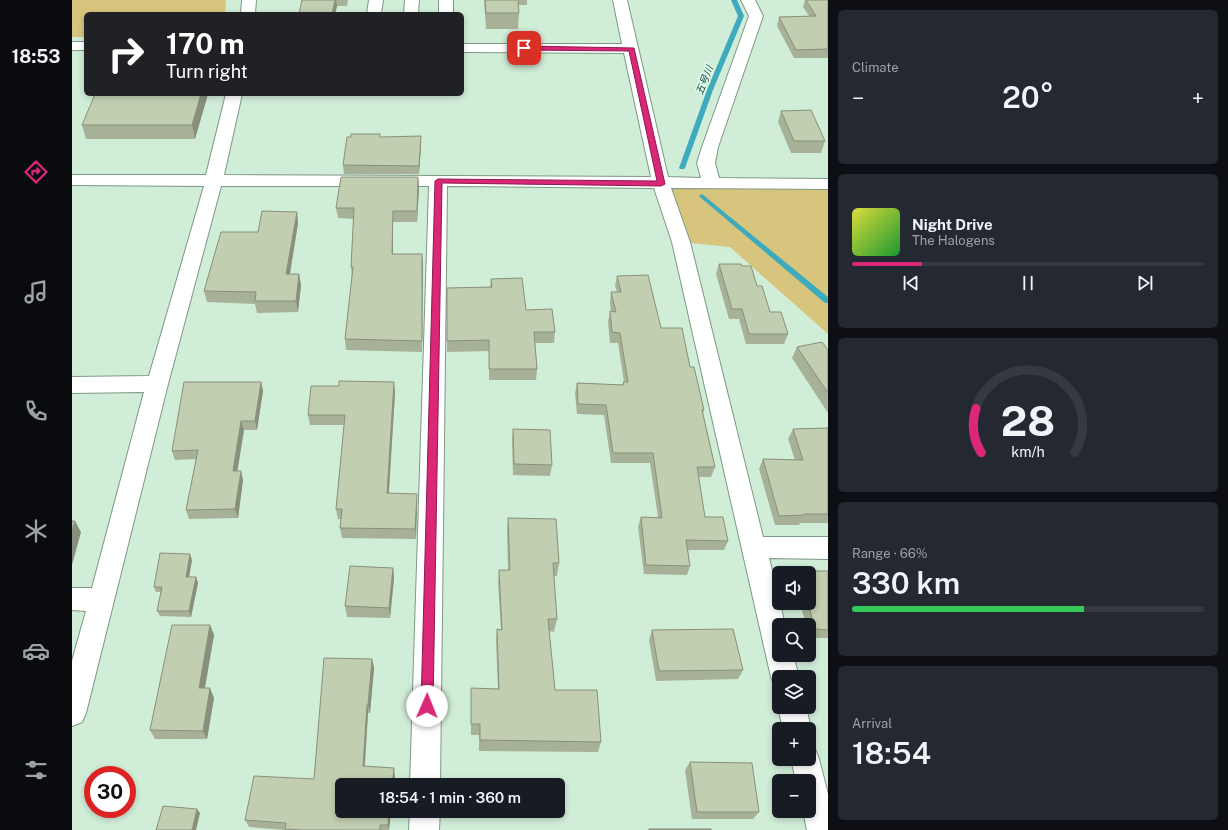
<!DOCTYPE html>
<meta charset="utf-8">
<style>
:root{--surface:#171b24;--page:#242831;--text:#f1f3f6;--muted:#9ea1a6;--line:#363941;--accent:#db2777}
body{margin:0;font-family:"Public Sans","Noto Sans JP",sans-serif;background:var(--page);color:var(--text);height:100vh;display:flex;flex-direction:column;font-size:15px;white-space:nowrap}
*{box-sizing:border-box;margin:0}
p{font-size:13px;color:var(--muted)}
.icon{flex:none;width:22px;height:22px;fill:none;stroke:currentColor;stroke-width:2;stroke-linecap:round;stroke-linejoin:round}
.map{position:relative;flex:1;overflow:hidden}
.panel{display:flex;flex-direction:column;gap:10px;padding:10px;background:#0d0f14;width:400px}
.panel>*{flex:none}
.top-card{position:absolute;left:12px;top:12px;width:380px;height:84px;border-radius:6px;box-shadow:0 2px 6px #0003;background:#202124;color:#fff;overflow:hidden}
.buttons{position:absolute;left:700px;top:566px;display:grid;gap:8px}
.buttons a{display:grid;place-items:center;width:44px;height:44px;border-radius:6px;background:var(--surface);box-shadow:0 2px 6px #0003;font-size:20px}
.speed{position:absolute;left:12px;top:766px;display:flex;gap:8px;font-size:20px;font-weight:700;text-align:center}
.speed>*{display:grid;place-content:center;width:52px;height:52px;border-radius:50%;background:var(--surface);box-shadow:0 2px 6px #0003;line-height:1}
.speed .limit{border:6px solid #d22;background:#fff;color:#111}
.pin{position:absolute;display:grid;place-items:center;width:34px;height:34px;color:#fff;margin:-17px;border-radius:8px;box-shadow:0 2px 6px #0006}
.me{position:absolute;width:44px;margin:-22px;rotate:1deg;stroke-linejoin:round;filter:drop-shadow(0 0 3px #0008)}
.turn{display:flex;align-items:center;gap:14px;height:84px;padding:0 16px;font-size:18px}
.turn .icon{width:52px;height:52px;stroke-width:2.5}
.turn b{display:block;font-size:28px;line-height:34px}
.big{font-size:30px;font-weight:600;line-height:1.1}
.panel .tile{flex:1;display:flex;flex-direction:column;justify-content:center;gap:6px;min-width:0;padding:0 14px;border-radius:6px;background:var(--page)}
.panel .dial{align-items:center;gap:0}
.dial svg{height:104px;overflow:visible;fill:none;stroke:var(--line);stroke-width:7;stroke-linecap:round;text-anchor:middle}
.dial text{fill:var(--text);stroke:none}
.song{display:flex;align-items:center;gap:12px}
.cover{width:48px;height:48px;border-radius:6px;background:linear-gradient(135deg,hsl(60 70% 55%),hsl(130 70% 35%))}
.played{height:4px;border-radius:2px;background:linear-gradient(90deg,var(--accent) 20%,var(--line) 20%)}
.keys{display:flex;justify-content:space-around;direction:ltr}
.heat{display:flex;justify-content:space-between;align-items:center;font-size:22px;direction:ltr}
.charge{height:6px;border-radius:3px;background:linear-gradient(90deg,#34c759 66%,var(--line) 0)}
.trip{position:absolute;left:263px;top:778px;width:230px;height:40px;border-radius:6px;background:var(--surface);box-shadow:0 2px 6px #0003;font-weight:600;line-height:40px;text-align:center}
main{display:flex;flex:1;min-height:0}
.menu{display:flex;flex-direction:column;width:72px;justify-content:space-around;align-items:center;background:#090b0e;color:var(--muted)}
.menu .icon{width:28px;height:28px}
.menu .active{color:var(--accent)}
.menu b{font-size:18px;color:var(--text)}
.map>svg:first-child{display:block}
</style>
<main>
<nav class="menu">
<b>18:53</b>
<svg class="icon active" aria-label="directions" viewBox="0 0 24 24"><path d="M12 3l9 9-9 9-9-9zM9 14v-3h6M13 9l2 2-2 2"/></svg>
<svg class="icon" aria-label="music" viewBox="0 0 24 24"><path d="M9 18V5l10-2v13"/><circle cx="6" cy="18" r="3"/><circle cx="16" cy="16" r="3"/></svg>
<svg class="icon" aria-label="phone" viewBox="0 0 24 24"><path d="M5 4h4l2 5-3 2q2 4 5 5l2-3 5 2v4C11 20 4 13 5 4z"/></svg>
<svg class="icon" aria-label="climate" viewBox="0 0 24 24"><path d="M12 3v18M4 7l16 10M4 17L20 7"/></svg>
<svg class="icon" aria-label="car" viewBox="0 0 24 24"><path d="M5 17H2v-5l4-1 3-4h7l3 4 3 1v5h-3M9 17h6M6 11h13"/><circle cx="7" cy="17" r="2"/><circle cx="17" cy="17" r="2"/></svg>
<svg class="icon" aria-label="filters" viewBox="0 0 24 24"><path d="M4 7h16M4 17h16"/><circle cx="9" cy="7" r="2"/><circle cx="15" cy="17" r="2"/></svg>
</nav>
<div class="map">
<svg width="756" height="830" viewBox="0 0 756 830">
<rect width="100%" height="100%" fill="#d0edd8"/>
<!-- green -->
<g fill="#d7c57d">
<path d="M0,0H154L153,14H14V37H0Z"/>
<path d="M589,184H756V334L658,247L609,242Z"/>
</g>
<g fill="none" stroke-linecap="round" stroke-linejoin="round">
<!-- stream -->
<g fill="#3dabbd" fill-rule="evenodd">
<path d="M659,0H665L672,16L641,90L613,168L612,169H608L607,168L635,90L666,16Z"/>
<path d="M630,194L756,297V303H753L628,197L627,196Z"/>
</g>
<defs>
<g id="minor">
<path d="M170,0H184L183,14H169Z"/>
<path d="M297,0H311L309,14H295Z"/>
<path d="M333,0H347L346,14H332Z"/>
<rect x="367" y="0" width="14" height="14"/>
<path d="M541,0H555L596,177L629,178L625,163L630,147L677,16L669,0H683L691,16L646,147L643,163L647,178L756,179V189L599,188L618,242L691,537H756V559L697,558L713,625H707V655H721L727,677H707V687L703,686L699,677L600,242L582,188L375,186L368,785H338L357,186H149L96,384L14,713L10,722L0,726V661L14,611L0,610V588H20L72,392L0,393V377L77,376L132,186L0,185V175H134L154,94H170L152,175L579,177L552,53L390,52V44H550Z"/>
<rect x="0" y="42" width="14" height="8"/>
<path d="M707,705V707H734L739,729L737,734V729H711L706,707Z"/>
<path d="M737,746L743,749L747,759L756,794V830H735L731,811H737V781H724L719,759H737Z"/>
<path d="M338,811H368L367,830H337Z"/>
</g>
</defs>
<!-- minor casing -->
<use href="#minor" stroke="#7d9884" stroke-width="2"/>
<!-- minor -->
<use href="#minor" fill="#fff" fill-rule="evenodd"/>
</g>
<!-- wall -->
<g fill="#a7b197">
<path d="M230,0H276L275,6H265L263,14H227Z"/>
<path d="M412,0H455V5H446L447,13L446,29H414Z"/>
<path d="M733,0H756V58H722L705,26L707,17L737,16L731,7Z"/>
<path d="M136,94L123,139H14L10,125Z"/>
<path d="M268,94H292L291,96L269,95Z"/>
<path d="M709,111L753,141L749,153H719L706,122Z"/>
<path d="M308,137L349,145L347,174H272L271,165Z"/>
<path d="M346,177L347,188L345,222H321V254H350V352L274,350L273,339L280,277L279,267L282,219L266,218L264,208Z"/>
<path d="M225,212L226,223L218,274H227L229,285L226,312L185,313L183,304L135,302L132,291L186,232Z"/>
<path d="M647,264L685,286L698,312L716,334L712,344H674L667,319H657L644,274Z"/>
<path d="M545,276L589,328L618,367L632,410L631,413L643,467L639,477H627L633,517L656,541L652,550H616L618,566L615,575L572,574L566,527L569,517H586L578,463H539L532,415L505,414L503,393L505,383L551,385V382H552L546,343H538L536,322L538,311L539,312L538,303L539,292H545L543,286Z"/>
<path d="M419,279L454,310L483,332L482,343H463L465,369L464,380H417V351L375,352V341L418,287Z"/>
<path d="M725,347L756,350V413L720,358Z"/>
<path d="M189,382L191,391L185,430H172L165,471L171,480L166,518L117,519L114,510L124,459L103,460L100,451Z"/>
<path d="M323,392L317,493L345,504L344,539L270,538L268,528L269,519H266L264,509L272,425H238L236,415Z"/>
<path d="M756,428V523H728L727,525H703L687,469L691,459L723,460L716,439L721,429Z"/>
<path d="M441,429L480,465L478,476L441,475L440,440Z"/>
<path d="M436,518L487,563L485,576H481L485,619L482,632L477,631L483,690L529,742L526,752L407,751V735H399V688L426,689L424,641L425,629L429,630L426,583L427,570H436L435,531Z"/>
<path d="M120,560L117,577H124L126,583L119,617L88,616L85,611L89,592H84L82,587Z"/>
<path d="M321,568L322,578L318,618L275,617L273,606Z"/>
<path d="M726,571H756V638H738L737,634V625H734L728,603H737V573H726Z"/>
<path d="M138,625L142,635L133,688L142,698L135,739H83L78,730Z"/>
<path d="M580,630L671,670L666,679L584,681L577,640Z"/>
<path d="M300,659L302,668L298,713H296L293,766L323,776L322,785H270L319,811L317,830H213L177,827L173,820L242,779Z"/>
<path d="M618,762L687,812L681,819H620L613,770Z"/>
</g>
<!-- shaded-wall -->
<g fill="#88907b">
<path d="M263,0H264L265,6L263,14H260Z"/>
<path d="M129,94H136L123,139L120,125Z"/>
<path d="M349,136V145L347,174V166Z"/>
<path d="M346,177L347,188L345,222V211Z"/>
<path d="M321,211V265L320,254Z"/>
<path d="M225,212L226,223L216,285L214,274Z"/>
<path d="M350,254L351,264L350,352Z"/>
<path d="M227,274L229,285L226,312L224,301Z"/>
<path d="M189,382L191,391L185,430L183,421Z"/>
<path d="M322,382L323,392L316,503L315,493Z"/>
<path d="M169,421L172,430L164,480L161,471Z"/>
<path d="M169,471L171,480L166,518L163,509Z"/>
<path d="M345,494V504L344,539L343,529Z"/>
<path d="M3,521L9,532L0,565V532Z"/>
<path d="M118,554L120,560L116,583L114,577Z"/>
<path d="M321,568L322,578L318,618L317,608Z"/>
<path d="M124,577L126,583L119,617L117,611Z"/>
<path d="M138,625L142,635L131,698L127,688Z"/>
<path d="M300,659L302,668L298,713L296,705Z"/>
<path d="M138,688L142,698L135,739L131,731Z"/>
<path d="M295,705L296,713L292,774L291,766Z"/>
<path d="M322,768L323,776L322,785H320Z"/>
<path d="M125,809L128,813L124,830H120Z"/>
<path d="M317,811H319L317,830L316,825Z"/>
</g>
<!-- building -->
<g fill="#c2ceb0" stroke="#88907b">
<path d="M230,0H263L260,14H227Z"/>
<path d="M413,0H446L447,13H414Z"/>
<path d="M734,0H756V49L724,50L707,17L744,16Z"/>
<path d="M23,94H129L120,125H10Z"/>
<path d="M739,110L753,141H722L709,111Z"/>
<path d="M279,134H308V137L349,136L347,166L271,165L275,137H279Z"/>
<path d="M269,177H346L345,211H321L320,254H350V341L273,339L281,267H279L282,208H264Z"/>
<path d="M190,211L225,212L214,274H227L224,301H183L184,292L132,291L149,232H186Z"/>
<path d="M647,264H669L670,266H679L685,286H690L698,312H709L716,334H677L670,309H660Z"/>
<path d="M576,275L589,328H610L618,367H622L632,410H630L643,467H625L633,517H651L656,541L614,540L618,566L574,565L569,517L590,518L581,453H541L534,405L506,404L505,383L552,385L551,382H556L548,333L540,332L538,311L544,312L539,292H549L545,276Z"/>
<path d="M450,278L454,310L480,309L483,332H462L465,369H417V340L375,341V288L420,287L419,279Z"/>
<path d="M750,342L756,350V393L725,347Z"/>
<path d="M267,381L322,382L315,493L345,494L343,529L268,528L270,509H264L273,415H236L239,386H267Z"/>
<path d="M112,382H189L183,421H169L161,471H169L163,509L114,510L126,450L100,451Z"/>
<path d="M756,428V514H732V515L707,516L691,459L731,460L721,429Z"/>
<path d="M441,429L478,430L480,465L442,464Z"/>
<path d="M436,518L484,519L487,563H481L485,619H476L483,690H525L529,742L408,740V724H399V688L427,689L425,629L430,630L427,570H438Z"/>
<path d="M0,521H3L0,532Z"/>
<path d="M88,553L118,554L114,577H124L117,611H85L90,587H82Z"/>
<path d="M278,566L321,568L317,608L273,606Z"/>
<path d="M726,571H756V630L743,629L736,603H737V573H727Z"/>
<path d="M100,625H138L127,688H138L131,731L78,730Z"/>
<path d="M661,629L671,670L587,671L580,630Z"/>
<path d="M252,658L300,659L296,705H295L291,766L322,768L320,785H270V811H317L316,825H308V830H230L213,829L214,823L173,820L182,776L242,779Z"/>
<path d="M618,762L680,763L687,812H625Z"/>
<path d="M91,806L125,809L120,830H84Z"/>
<rect x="577" y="829" width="62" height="1"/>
</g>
<!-- route -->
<path fill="#db2777" stroke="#8e194d" d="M452,46L562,48L593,184L589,186L370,183L361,706L359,709L355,711L351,709L349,706L363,181L366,179L585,181L557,51L450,50L449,48Z"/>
<g text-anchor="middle" stroke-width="3" stroke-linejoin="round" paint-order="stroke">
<!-- far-water labels -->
<g font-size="10" font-style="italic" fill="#194951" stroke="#ddfbe5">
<text transform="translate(632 80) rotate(-68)" y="4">五号川</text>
</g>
</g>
</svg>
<div class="buttons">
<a><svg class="icon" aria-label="sound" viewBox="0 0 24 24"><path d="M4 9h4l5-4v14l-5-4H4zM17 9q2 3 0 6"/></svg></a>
<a><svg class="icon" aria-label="search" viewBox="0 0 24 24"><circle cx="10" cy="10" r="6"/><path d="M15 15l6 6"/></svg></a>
<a><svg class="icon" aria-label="layers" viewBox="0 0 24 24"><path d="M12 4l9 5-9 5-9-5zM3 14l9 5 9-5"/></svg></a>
<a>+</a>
<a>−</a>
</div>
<div class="speed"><div class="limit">30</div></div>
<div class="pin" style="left:452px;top:48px;background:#d93025"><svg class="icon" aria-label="arrive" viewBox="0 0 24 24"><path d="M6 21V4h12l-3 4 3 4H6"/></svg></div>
<svg class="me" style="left:355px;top:706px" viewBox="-20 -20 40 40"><circle r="19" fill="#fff"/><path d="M0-13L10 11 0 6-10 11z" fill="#db2777"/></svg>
<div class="trip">18:54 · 1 min · 360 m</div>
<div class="top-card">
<div class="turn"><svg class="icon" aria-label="right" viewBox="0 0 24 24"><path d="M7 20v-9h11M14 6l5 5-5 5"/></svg><div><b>170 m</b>Turn right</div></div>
</div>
</div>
<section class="panel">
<div class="tile"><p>Climate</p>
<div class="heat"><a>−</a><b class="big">20°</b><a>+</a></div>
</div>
<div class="tile">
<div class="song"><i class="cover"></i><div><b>Night Drive</b><p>The Halogens</p></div></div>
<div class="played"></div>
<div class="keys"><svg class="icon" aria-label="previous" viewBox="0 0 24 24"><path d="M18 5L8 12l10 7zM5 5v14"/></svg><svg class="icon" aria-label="pause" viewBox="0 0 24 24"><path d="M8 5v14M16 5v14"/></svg><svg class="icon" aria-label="next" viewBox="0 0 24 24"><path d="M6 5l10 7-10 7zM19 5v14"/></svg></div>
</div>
<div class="tile dial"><svg viewBox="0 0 100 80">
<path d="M14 69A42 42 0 1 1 86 69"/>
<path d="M14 69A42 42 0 0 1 10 35" stroke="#db2777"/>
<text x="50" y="56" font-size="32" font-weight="700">28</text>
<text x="50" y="72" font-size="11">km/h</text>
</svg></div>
<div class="tile"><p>Range · 66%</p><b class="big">330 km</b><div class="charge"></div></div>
<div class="tile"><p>Arrival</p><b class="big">18:54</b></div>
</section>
</main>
